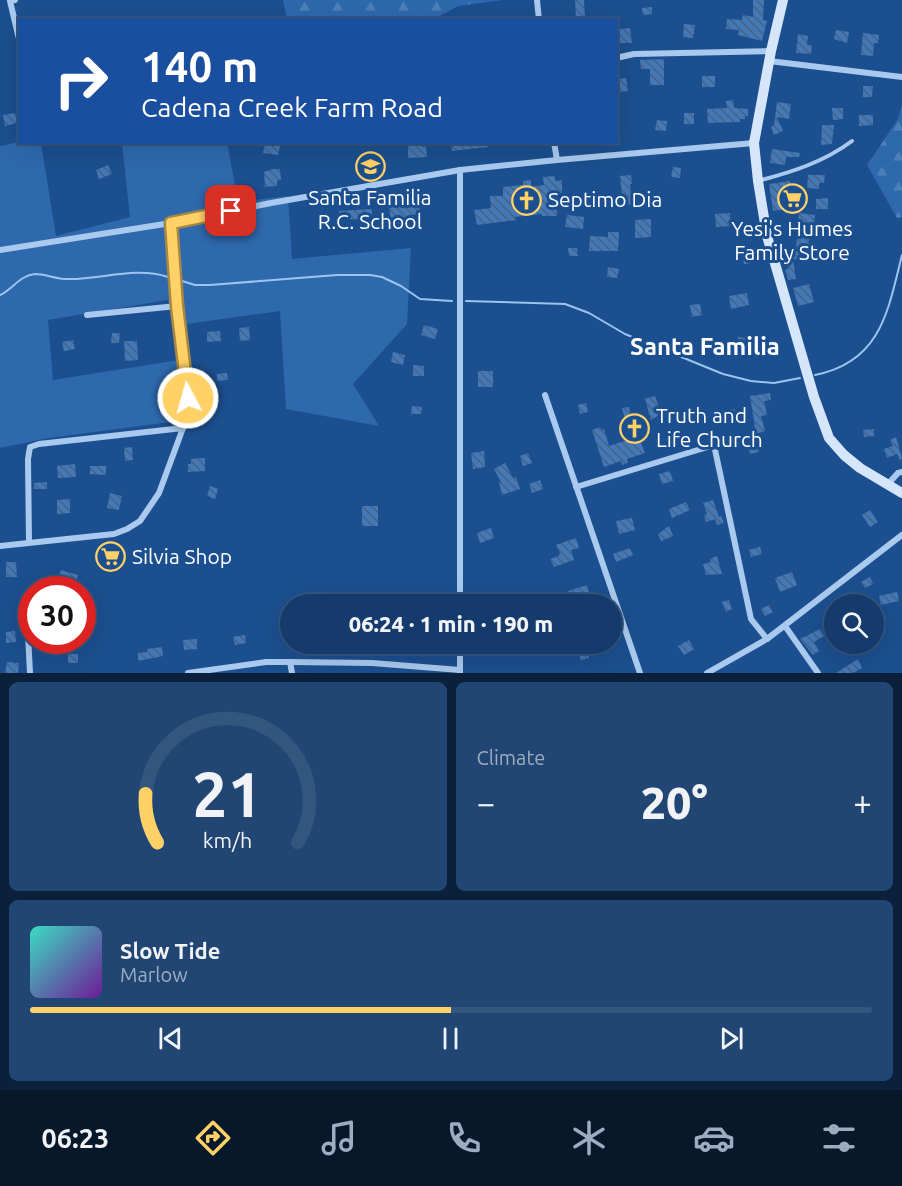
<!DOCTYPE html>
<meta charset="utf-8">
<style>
:root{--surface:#143b6b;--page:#214673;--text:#f1f3f6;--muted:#9dadc1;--line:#33557e;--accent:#ffd166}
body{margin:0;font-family:Ubuntu,sans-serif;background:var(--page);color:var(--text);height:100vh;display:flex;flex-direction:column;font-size:22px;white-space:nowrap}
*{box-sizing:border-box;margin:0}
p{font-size:20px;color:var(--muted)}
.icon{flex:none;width:33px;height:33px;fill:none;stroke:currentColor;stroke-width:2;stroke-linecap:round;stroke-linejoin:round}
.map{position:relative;height:673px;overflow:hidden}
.panel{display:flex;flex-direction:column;gap:9px;padding:9px;background:#0b203b;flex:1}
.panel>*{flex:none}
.guide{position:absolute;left:18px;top:18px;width:600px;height:126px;border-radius:0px;box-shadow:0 6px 24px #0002,0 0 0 2px var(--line);background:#1a4fa0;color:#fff;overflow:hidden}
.buttons{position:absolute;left:824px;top:594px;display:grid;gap:12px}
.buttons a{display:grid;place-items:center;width:60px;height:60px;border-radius:50%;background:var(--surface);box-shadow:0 6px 24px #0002,0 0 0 2px var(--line);font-size:30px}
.speed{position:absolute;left:18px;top:576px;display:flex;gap:12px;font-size:30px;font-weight:700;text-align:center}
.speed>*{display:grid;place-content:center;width:78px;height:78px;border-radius:50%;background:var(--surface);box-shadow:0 6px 24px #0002,0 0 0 2px var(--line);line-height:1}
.speed .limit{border:9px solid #d22;background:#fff;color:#111}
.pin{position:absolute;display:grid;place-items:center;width:51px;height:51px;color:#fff;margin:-26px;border-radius:12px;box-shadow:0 3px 9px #0006}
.me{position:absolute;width:66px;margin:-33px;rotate:354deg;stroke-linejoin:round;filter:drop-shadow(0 0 4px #0008)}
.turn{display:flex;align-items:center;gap:21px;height:126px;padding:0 24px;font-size:27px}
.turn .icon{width:78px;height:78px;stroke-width:2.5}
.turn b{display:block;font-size:42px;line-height:51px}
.big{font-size:45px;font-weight:800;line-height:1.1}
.panel .widget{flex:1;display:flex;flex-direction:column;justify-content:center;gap:9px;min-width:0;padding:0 21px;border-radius:9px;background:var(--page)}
.panel .dial{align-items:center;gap:0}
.dial svg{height:156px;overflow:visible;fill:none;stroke:var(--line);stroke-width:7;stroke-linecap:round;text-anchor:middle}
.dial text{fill:var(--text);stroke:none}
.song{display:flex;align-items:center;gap:18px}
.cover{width:72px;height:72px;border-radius:9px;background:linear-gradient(135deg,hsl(170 70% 55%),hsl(280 70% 35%))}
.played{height:6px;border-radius:3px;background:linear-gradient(90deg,var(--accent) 50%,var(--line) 50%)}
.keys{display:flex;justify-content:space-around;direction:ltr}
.heat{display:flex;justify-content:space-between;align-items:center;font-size:33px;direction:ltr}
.panel .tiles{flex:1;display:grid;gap:9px;grid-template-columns:1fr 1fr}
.widget:last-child{grid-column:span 2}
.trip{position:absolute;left:280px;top:594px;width:342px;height:60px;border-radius:30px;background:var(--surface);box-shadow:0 6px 24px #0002,0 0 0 2px var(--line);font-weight:800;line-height:60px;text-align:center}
.tab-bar{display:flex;height:96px;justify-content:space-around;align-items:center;background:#08182b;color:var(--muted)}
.tab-bar .icon{width:42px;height:42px}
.tab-bar .active{color:var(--accent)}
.tab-bar b{font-size:27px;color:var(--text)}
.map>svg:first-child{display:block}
</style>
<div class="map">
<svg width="902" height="673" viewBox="0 0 902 673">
<defs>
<pattern id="forest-firs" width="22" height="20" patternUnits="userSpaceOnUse" patternTransform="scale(1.5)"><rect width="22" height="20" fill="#2e69ad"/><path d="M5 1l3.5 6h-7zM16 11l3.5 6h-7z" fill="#4d80b9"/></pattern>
<pattern id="building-back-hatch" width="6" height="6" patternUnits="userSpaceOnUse" patternTransform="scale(1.5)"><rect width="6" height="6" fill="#4478b7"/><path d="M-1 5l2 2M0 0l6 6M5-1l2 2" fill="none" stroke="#486282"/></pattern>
</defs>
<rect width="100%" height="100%" fill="#1b4f8f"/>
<!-- green -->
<path fill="#2e69ad" d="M19,142L41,143L56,236L130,217L122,143L227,142L238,202L288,196L292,259L411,248L407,324L353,384L379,426L286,409L280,311L173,326L168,300L48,320L53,380L179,360L178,421L49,438L0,448V146Z"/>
<!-- forest -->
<g fill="url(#forest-firs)">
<path d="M283,0H503L458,6L434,19H287Z"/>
<path d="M902,104V217L897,218L867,165L898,119Z"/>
</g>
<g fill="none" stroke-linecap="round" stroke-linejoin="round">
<!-- stream -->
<g stroke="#9cc4f0" stroke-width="2">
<path d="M182,281L195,285H210L337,275H370L382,277L401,286L420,299L452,301"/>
<path d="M0,295C12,290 20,275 35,274C45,274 56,279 67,279C100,280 135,266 168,277"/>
<path d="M466,301L565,304L589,313L625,334L723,374L751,381L774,383L800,378"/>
<path d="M815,375C881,362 888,311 902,255"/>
</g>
</g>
<!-- building -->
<g fill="url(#building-back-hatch)">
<path d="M575,0H584L585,18H576Z"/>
<path d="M753,0H764L763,20L767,21L762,41L738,35L739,30L726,29L727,19L742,20L743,15L753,17Z"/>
<path d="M652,7V14L643,15L642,8Z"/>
<path d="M684,24L695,25L693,38L683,37Z"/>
<path d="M630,28L632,43H616V32L619,33V29Z"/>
<path d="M836,30L849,32L847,43L834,39Z"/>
<path d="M863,33L879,35L878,43H874L873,56L861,55Z"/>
<path d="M798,34L808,36L807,45H812L811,54L796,53Z"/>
<path d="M664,59V85H650V69H641L640,60Z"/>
<rect x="702" y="76" width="13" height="11"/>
<path d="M626,78L628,91L620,92L619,79Z"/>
<path d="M863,86H873L872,97H863Z"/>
<path d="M733,100L734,108L748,109V116H745V119H740V122L708,123L707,109L727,108L726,101Z"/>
<path d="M777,102L791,104L789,119L777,117L783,131L774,135L771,127L774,125Z"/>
<path d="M832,108H843V119L833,120Z"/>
<path d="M15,113L17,123L5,126L3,115Z"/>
<rect x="684" y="113" width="10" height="11"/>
<path d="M859,115H873V125L859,126Z"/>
<path d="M657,120L667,121L666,131L655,130Z"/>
<path d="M822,125H834L832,144L821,145Z"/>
<path d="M265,142H281L278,155L263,153Z"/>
<path d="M408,142H421L422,147L426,146L427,157L408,158Z"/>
<path d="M451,142H488V147L452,151Z"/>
<path d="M772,149L800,153L799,157H786L785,165L770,163Z"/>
<path d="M108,165L112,174L99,179L96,170Z"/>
<path d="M673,167L681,168L680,178L671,177Z"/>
<path d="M273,169H280L281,180L277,181V186L265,187L264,172Z"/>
<path d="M631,175L632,184H630L632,204L623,205L620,176Z"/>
<path d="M808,175H825L824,183H819V189L807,188Z"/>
<path d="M555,176V181L562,180V193L556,194L557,216H542V214L515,217L516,220L477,225L474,210L491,208L490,196H503V187L523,185V181L531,180V187L544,185L543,177Z"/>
<path d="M790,181L794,208L773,211L769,184Z"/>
<path d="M828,198V209H816V199Z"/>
<path d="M409,200H419L420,214L409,215L410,223L396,225L395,220L391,221L389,207L409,204Z"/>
<path d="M372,209V220L339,219V211Z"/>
<path d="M730,213L731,226L716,227L715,214Z"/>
<path d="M799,213L815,215L813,232L810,231L808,250L796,249Z"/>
<path d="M567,215L584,217L583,229L565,227Z"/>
<path d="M651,219V237L635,238V220Z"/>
<path d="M608,232H619L618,251H589L590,236L608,237Z"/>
<path d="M568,248H577L578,256H569Z"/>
<path d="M790,250L801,251L800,260L793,259L796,279L788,280L785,270L788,269Z"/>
<path d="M751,252L752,263L744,264L742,254Z"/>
<path d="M608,267L619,269L617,278L607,277Z"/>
<path d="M809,284L814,302L798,306L793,288Z"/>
<path d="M747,293L749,305L731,309L729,296Z"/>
<path d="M700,304L702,315L692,317L690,305Z"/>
<path d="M424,325L438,329L435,339L421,335Z"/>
<path d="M249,327L250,340L240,341L239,328Z"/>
<path d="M220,331L221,341L207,342V332Z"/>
<path d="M112,333H120L119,343H111Z"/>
<path d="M738,337L755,339L753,354L736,352Z"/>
<path d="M73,340L75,349L64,351L62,342Z"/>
<path d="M124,341H137L138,360L125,361Z"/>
<path d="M393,352L405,355L403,365L391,362Z"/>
<path d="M413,365L424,366V376H413Z"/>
<rect x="478" y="371" width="15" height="16"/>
<path d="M227,373L228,380L217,381V374Z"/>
<path d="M770,393L771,400L764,401L767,415L761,416L765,431L756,434L750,396Z"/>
<path d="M655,396L659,407L662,406L664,412L651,420L645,399Z"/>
<path d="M586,403L588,412L580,414L578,405Z"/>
<path d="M412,406L422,407L421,414H411Z"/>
<path d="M629,407L631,417L645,453L627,459L628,463L622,465L621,461L604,467L592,430L600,427L601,430L604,429L609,446L627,440L621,422L625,420L622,408Z"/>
<path d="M735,409L736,421L721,423L720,411Z"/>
<path d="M874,429V436L864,437L863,430Z"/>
<path d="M896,437L902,458L900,461L897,454L887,458L884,449L893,446L890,440Z"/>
<path d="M758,443L759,452L750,454L748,444Z"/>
<path d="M132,447L133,460L125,461L124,448Z"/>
<path d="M484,451L485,467L473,469L471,453Z"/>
<path d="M528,453L532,463L523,466L520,456Z"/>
<path d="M205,458V471L188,472V464H191V459Z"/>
<path d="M505,463L513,478L516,477L520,489L502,495L499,482H501L494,469Z"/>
<path d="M75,464L76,477L58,478L57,466Z"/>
<path d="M90,466H106V475L90,474Z"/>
<path d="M670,471L673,481L662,484L659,474Z"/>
<path d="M540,480L543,489L532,493L529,484Z"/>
<path d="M47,482V489H34V483Z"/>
<path d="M210,486L218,489L215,499L207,496Z"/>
<path d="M110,493L122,496L119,510L107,508Z"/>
<path d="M70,499V513L57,514V500Z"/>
<path d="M713,500L719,517L721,516L724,523L717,525L715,519L706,522L704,515L707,514L703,503Z"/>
<path d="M686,502L690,510L672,518L669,509Z"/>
<rect x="362" y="506" width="16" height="20"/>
<path d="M870,510L878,522L870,527L862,515Z"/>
<path d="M632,518L635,530L619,534L616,521Z"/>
<path d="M669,526L673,536L661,541L658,534Z"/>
<path d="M491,528L494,538L480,543L477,533Z"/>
<path d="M576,538L579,548L571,550L574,560L554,567L550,559L559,556L560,553L556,545Z"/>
<path d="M105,547L117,550L113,566L101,563Z"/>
<path d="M760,547L762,554L751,557L749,550Z"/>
<path d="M630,548L633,555L616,562L613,554Z"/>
<path d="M717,556L722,574L706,575L703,564L711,562L710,559Z"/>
<path d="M6,562H16L17,577H6Z"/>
<path d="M61,570L78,575L75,587L57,581Z"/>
<path d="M792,572L797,585L780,592L775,578Z"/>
<path d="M870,577L873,584L865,588L861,582Z"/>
<path d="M587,585L591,600L574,604L568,591Z"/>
<path d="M897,592L899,601L881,605L879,596Z"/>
<path d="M729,600L732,609L726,612L722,602Z"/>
<path d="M769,605L773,612L765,616L761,609Z"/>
<path d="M820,629L824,636L814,642L819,651L813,655L800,639Z"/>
<path d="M15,631L16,642L6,643V632Z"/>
<path d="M245,635L246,643L235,645L233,637Z"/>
<path d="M197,639V649L184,650L183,640Z"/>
<path d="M689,640L694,649L684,655L678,646Z"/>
<path d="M576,644H602L603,646L587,650L589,658L581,660Z"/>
<path d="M162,647L163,656L138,661V653L147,652V649Z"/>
<rect x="68" y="654" width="10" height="9"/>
<path d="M858,659L862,668L853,673H836Z"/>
<path d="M7,662L19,663L18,673H5Z"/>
</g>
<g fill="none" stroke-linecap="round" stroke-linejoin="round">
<!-- service -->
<path stroke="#a9c9ee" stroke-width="4" d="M758,181C792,172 824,162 852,141"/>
<!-- minor -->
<g stroke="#a9c9ee" stroke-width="6">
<path d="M15,0L10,1L20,43"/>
<path d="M537,0L539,20"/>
<path d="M616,58L634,54L771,51"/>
<path d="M769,61L902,77"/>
<path d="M554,142L557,160"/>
<path d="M460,170V604"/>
<path d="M0,250L171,223L271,203L460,170L557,160L754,143"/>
<path d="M87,315L177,306"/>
<path d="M545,395L640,673"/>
<path d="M888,484L898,473L902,472"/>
<path d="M576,487L714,445L751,619L767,639"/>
<path d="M29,542L28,459L30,447L39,444L183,428"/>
<path d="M0,546L114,534L127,529L140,521L159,493L183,428L187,411L188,387L177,306L171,223"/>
<path d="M27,615L30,673"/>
<path d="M785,626L818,673"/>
<path d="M290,662L292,673"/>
<path d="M188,673L266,662H290L372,663L460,670"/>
<path d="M460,673V644"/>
<path d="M707,673L767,639L902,535"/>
</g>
<!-- secondary -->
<path stroke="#d6e6fa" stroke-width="10" d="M783,0L771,51L754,143L758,181L767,236L814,397L829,438L844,455L860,468L902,493"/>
</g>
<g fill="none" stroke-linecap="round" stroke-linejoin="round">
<defs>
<path id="route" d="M188,398L177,306L171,223L231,211"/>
</defs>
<!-- route casing -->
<use href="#route" stroke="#a68842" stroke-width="15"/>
<!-- route -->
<use href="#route" stroke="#ffd166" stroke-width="10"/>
</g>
<!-- icons -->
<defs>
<symbol id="school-ring" viewBox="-11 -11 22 22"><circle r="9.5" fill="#1b4f8f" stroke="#ffd166" stroke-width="1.5"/><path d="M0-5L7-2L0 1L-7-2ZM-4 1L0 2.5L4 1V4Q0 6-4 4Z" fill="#ffd166"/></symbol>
<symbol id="supermarket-ring" viewBox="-11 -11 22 22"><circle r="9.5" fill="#1b4f8f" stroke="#ffd166" stroke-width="1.5"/><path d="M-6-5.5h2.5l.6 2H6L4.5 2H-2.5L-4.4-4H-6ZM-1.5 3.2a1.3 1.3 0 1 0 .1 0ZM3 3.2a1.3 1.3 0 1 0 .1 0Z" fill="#ffd166"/></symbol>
<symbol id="church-ring" viewBox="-11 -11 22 22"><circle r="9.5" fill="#1b4f8f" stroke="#ffd166" stroke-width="1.5"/><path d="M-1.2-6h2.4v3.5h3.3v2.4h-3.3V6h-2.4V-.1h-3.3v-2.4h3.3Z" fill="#ffd166"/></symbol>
</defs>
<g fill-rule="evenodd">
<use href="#school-ring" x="354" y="150" width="33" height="33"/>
<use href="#supermarket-ring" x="776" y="182" width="33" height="33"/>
<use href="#church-ring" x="510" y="184" width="33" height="33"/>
<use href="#church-ring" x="618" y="412" width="33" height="33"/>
<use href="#supermarket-ring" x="94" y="540" width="33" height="33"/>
</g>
<g text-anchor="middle" stroke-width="6" stroke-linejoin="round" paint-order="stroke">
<!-- poi labels -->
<g font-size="21" fill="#fff" stroke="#1b4f8f" text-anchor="start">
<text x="370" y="205" text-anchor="middle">Santa Familia<tspan x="370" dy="24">R.C. School</tspan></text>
<text x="548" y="207">Septimo Dia</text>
<text x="792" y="236" text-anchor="middle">Yesi's Humes<tspan x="792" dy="24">Family Store</tspan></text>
<text x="656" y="423">Truth and<tspan x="656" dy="24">Life Church</tspan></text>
<text x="132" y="564">Silvia Shop</text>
</g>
<!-- quarter labels -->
<g font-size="24" font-weight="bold" fill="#fff" stroke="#1b4f8f">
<text x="705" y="355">Santa Familia</text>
</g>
</g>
</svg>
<div class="buttons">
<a><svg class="icon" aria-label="search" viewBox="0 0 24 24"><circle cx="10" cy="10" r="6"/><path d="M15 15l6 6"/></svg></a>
</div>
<div class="speed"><div class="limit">30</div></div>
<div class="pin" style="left:231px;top:211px;background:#d93025"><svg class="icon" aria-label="arrive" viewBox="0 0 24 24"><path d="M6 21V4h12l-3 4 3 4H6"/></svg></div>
<svg class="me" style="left:188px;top:398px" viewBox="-20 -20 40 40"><circle r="17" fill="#ffd166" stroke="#fff" stroke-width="3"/><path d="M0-11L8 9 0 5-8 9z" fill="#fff"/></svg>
<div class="trip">06:24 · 1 min · 190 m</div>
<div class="guide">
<div class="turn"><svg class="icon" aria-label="right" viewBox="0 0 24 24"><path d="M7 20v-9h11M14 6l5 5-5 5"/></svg><div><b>140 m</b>Cadena Creek Farm Road</div></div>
</div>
</div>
<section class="panel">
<div class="tiles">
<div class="widget dial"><svg viewBox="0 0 100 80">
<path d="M14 69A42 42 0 1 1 86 69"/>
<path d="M14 69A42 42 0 0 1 8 44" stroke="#ffd166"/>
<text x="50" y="56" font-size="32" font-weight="700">21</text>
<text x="50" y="72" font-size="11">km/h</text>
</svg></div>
<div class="widget"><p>Climate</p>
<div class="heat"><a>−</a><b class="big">20°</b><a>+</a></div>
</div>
<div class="widget">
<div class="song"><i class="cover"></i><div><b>Slow Tide</b><p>Marlow</p></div></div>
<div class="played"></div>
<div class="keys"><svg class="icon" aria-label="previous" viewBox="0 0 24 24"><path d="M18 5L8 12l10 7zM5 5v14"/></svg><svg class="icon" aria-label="pause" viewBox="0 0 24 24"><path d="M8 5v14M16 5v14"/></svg><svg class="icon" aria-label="next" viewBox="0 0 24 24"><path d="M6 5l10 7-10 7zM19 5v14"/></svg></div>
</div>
</div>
</section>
<nav class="tab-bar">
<b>06:23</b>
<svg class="icon active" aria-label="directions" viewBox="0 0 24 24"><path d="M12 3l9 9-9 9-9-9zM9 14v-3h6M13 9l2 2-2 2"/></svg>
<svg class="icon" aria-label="music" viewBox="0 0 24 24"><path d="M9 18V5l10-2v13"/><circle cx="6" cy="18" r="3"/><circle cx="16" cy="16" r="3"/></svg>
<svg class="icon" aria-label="phone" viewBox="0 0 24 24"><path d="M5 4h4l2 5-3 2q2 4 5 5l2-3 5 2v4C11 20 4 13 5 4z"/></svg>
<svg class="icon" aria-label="climate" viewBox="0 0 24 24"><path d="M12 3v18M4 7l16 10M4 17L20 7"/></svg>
<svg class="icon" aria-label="car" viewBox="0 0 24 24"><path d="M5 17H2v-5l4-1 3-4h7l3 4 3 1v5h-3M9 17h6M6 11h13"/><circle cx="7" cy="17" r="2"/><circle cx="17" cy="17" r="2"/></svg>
<svg class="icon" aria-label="filters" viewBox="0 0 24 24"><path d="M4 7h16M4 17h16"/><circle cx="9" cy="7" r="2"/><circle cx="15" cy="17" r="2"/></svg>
</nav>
